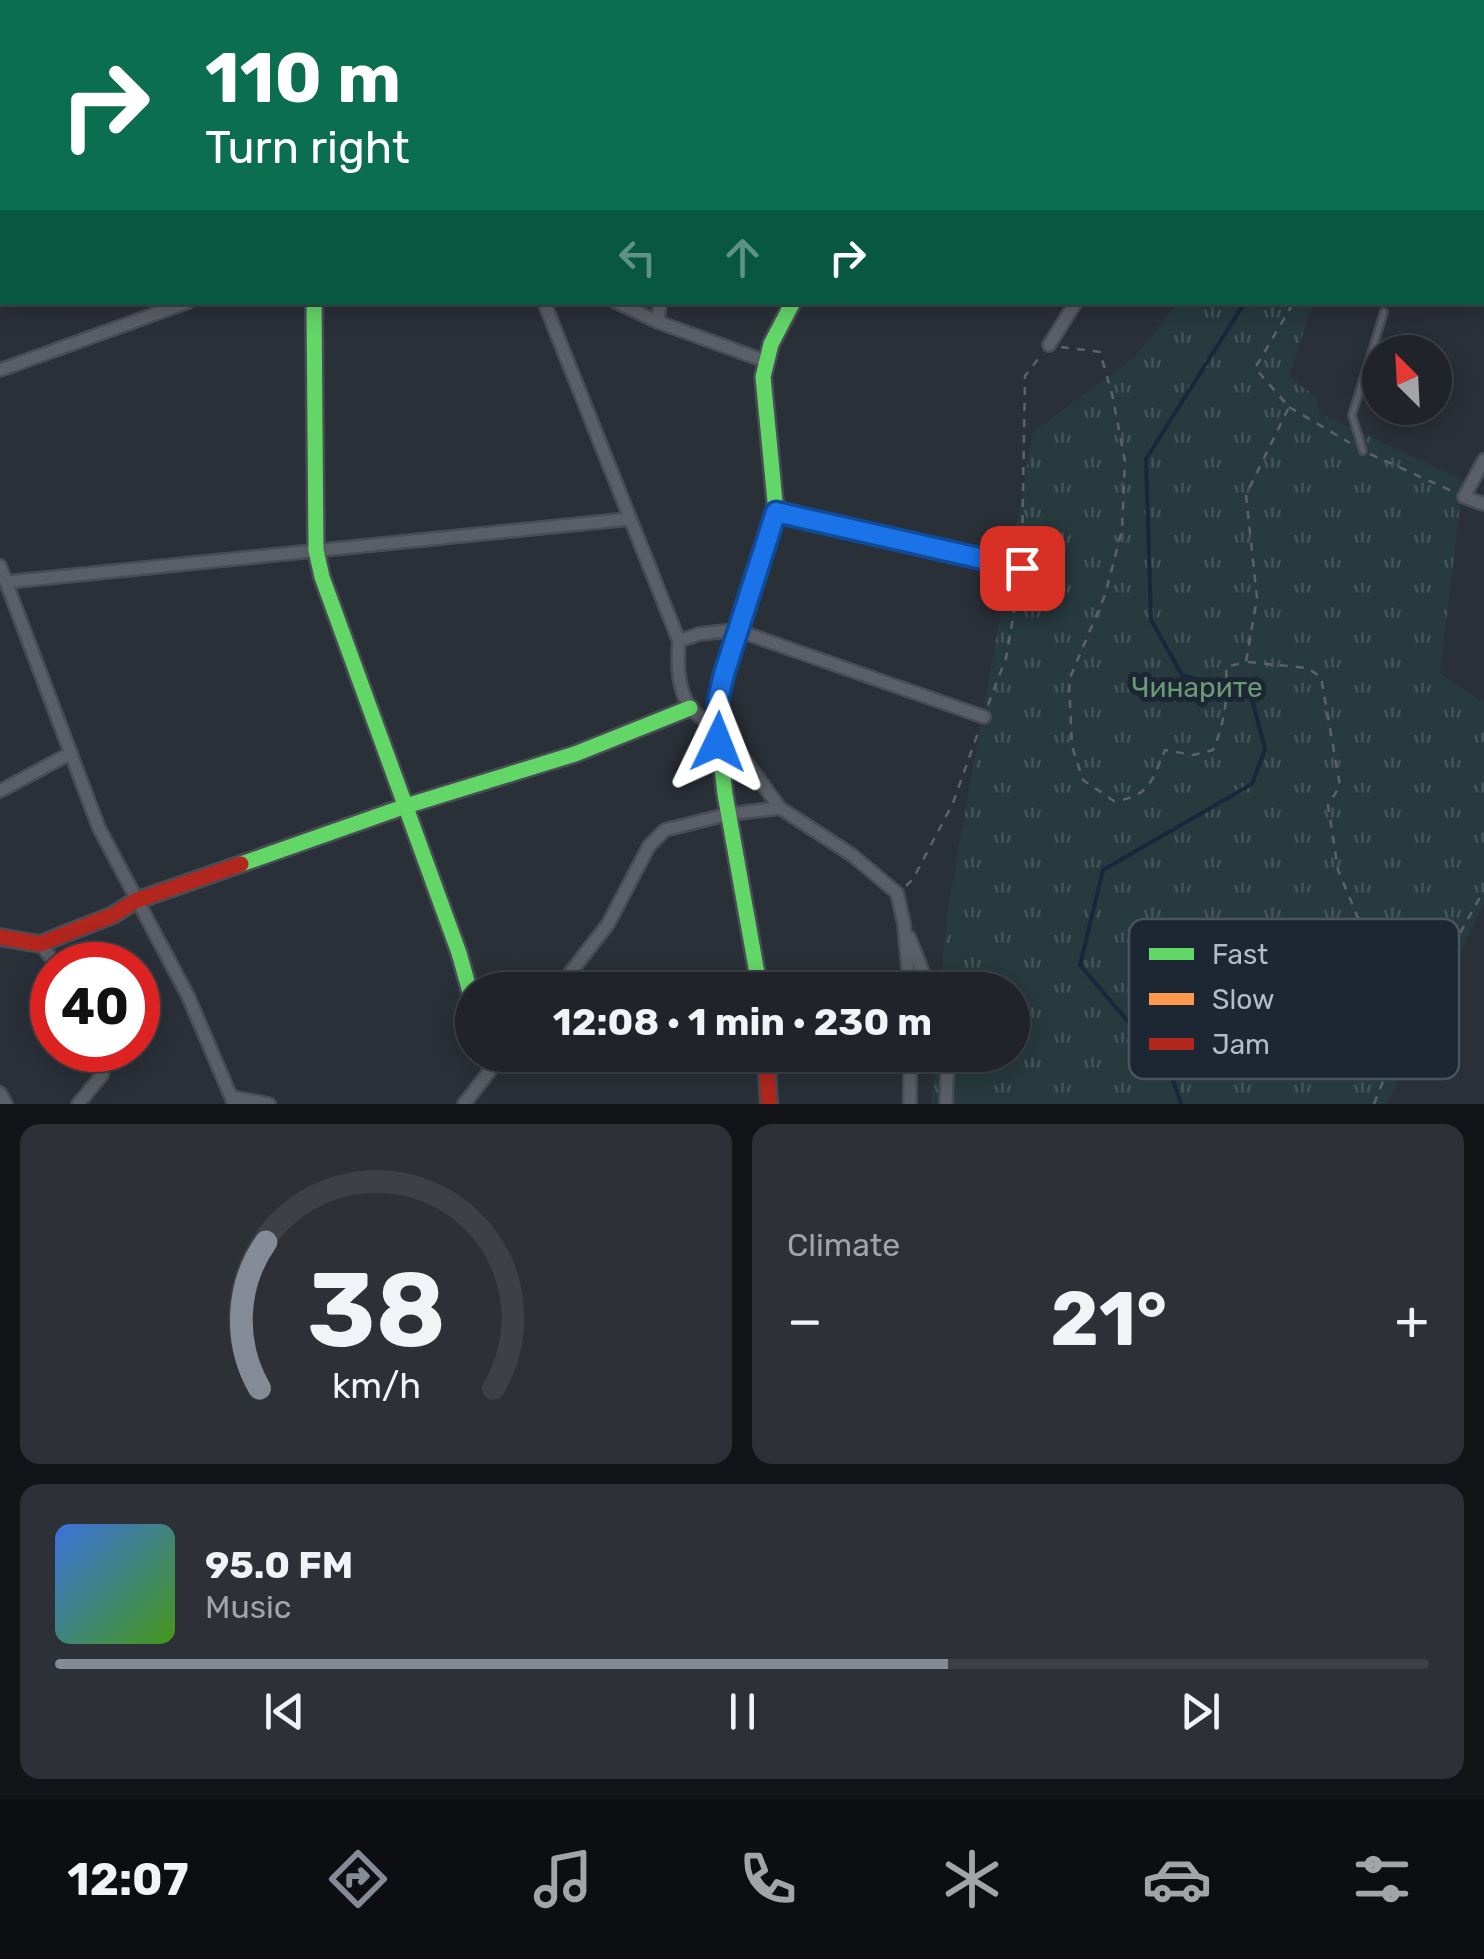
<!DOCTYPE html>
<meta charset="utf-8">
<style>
:root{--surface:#20242a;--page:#2d3036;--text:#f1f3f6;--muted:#a2a4a8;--line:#3d4147;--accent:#848b96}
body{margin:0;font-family:Rubik,sans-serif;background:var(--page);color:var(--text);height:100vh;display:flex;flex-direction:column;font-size:38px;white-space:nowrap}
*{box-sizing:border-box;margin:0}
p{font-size:32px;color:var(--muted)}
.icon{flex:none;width:55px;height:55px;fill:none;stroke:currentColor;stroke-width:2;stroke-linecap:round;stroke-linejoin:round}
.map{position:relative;height:1104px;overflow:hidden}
.drawer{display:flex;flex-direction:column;gap:20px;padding:20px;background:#121417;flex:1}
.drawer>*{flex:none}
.guide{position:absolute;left:0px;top:0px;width:1485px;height:305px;box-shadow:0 5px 25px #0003,0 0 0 2px var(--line);background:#0b6e4f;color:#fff;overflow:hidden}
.needle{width:65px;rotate:336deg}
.buttons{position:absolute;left:1362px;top:335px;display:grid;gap:20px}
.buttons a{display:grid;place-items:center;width:90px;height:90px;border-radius:50%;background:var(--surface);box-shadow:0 5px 25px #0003,0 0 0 2px var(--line);font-size:50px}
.speed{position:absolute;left:30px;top:942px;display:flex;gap:20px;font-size:50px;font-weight:700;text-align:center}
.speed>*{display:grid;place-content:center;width:130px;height:130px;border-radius:50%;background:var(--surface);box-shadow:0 5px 25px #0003,0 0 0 2px var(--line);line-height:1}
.speed .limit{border:15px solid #d22;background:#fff;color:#111}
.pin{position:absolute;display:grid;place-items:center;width:85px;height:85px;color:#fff;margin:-42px;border-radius:20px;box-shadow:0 5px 15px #0006}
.me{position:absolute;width:110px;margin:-55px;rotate:2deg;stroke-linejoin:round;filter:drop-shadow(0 0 8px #0008)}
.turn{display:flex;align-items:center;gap:35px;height:210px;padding:0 40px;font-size:45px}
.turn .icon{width:130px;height:130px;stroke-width:2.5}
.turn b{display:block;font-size:70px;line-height:85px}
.lanes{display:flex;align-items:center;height:95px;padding:0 40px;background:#0003;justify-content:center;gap:50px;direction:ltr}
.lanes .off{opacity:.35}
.big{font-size:75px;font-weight:700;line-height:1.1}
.drawer .widget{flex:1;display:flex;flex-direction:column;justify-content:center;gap:15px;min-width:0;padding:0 35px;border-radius:20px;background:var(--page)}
.drawer .dial{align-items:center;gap:0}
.dial svg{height:260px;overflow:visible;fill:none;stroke:var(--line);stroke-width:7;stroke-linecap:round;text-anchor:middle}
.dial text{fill:var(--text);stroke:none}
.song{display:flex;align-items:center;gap:30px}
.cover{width:120px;height:120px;border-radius:15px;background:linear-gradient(135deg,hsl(220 70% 55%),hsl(100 70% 35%))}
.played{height:10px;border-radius:5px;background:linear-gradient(90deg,var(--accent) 65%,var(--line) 65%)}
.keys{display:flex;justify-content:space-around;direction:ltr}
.heat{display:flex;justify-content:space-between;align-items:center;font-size:55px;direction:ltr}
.drawer .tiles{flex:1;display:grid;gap:20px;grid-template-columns:1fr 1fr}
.widget:last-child{grid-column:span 2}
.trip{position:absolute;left:455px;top:972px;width:575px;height:100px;border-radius:50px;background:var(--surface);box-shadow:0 5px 25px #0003,0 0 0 2px var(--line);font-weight:700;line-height:100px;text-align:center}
.tab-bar{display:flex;height:160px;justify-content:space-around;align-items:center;background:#0d0e11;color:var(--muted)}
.tab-bar .icon{width:70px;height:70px}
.tab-bar .selected{color:var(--accent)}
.tab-bar b{font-size:45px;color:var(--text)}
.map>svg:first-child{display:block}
</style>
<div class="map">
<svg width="1484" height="1104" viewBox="0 0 1484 1104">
<defs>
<pattern id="grass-tufts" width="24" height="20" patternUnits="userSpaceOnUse" patternTransform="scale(2.5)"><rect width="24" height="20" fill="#273a3e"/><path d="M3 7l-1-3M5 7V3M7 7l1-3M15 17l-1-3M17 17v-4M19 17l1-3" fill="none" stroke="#445559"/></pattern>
</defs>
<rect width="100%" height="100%" fill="#2a3038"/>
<!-- grass -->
<path fill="url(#grass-tufts)" d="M1177,303H1313L1289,376L1317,398L1319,413L1463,480L1440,673L1484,703V903L1387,1104H931L935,1055H1012V990H940L947,914L1033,432L1135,357Z"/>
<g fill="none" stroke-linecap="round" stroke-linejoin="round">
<!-- stream -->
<g stroke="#19273c" stroke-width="4">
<path d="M1482,14L1484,11"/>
<path d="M1181,1104L1170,1071L1080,965L1103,870L1252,784L1265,749L1251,695L1182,675L1151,620L1146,459L1245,302"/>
</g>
<defs>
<path id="lane" d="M1363,451L1352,415L1384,312"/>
<g id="street">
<path d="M1101,0L1102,2"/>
<path d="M1211,0V2"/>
<path d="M532,1L542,2"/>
<path d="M313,2V0"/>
<path d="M688,2V0"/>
<path d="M1132,2L1137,0"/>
<path d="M1379,2L1380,0"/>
<path d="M0,92H2"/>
<path d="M544,302L679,641"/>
<path d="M616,302L658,322L765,361"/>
<path d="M658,322L660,302"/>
<path d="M1049,345L1076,302"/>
<path d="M0,370L188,302"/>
<path d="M1484,460L1464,497L1484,504"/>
<path d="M776,512L1022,568"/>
<path d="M0,566L99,828L188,996L234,1104"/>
<path d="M7,582L629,519"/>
<path d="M717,725C679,714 676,676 679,641L699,634L736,630L984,717"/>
<path d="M719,742L741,755L780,808"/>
<path d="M0,791L71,753"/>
<path d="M909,937L930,990"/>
<path d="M40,944L57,965"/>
<path d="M557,990L608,924L649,846L665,830L729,814L780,808L852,855L897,893L904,924L910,990"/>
<path d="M0,1093L6,1104"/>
<path d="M232,1097L269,1104"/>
<path d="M78,1104L102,1075L103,1050"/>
<path d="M464,1104L502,1055"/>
<path d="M910,1104V1055"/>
<path d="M946,1104L948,1055"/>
</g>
<g id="fast">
<path d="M314,302L316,550L322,577L459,953L472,999"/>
<path d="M241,864L406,806L575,754L690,708"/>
<path d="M760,990L725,794L717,725L718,700L736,630L776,512L763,377L771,344L793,302"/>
</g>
<path id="slow" d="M844,0L847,2"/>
<g id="jam">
<path d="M0,937L40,944L113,915L135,901L241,864"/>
<path d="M766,1055L769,1104"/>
</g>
</defs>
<!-- lane casing -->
<use href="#lane" stroke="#484c55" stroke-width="10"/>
<!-- street casing -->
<use href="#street" stroke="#484c55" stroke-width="16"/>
<!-- fast casing -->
<use href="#fast" stroke="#484c55" stroke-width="20"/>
<!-- slow casing -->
<use href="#slow" stroke="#484c55" stroke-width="20"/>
<!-- jam casing -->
<use href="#jam" stroke="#484c55" stroke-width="20"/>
<!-- path -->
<g stroke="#5c6268" stroke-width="2.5" stroke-dasharray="8 8" stroke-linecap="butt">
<path d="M1203,302H1206"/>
<path d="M1061,347L1100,352L1112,394L1125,461L1122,530L1105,595L1069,680L1072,746L1083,780L1114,801C1150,797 1152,780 1165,750L1193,755L1213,750C1225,722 1228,698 1226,667L1246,662L1257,598L1246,495L1289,407L1255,368L1294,302"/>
<path d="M1289,407L1350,443"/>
<path d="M1370,454L1454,492"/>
<path d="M1022,555L1025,376L1042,354"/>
<path d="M1248,662L1307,668L1321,677L1340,786L1328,805L1338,870L1368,942L1394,967L1413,1018"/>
<path d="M988,705L1006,658L1019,583"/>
<path d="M906,886L913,879L953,803L980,727"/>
<path d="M1374,1104L1397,1046L1484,890"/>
</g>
<!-- lane -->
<use href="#lane" stroke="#5a5e66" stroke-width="5"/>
<!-- street -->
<use href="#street" stroke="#5a5e66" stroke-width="11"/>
<!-- fast -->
<use href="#fast" stroke="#63d668" stroke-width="15"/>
<!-- slow -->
<use href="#slow" stroke="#ff974d" stroke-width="15"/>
<!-- jam -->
<use href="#jam" stroke="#b3261e" stroke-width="15"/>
</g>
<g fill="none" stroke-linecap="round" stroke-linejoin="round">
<defs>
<path id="route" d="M718,742V700L724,674L776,512L1022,568"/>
</defs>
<!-- route casing -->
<use href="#route" stroke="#114b97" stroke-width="25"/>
<!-- route -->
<use href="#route" stroke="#1a73e8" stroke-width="18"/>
</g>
<g text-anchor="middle" stroke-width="10" stroke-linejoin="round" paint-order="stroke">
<!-- park labels -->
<g font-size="28" fill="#6b9a76" stroke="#1d2633">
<text x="1197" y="697">Чинарите</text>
</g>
</g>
<!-- legend -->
<rect x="1129" y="919" width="330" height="160" rx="15" fill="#1d2633" stroke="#4a5360" stroke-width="2.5"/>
<rect x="1149" y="948" width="45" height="12" fill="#63d668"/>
<rect x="1149" y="993" width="45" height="12" fill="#ff974d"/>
<rect x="1149" y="1038" width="45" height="12" fill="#b3261e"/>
<g font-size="28" fill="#b4bcc9">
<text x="1212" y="964">Fast</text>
<text x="1212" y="1009">Slow</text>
<text x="1212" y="1054">Jam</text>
</g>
</svg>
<div class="buttons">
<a><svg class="needle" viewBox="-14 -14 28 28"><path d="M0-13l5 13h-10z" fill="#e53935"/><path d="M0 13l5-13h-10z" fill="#a2a4a8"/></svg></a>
</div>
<div class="speed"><div class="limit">40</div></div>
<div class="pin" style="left:1022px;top:568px;background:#d93025"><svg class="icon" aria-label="arrive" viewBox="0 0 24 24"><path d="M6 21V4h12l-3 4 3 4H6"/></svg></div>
<svg class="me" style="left:718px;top:742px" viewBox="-20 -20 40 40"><path d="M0-17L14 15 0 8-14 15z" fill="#1a73e8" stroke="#fff" stroke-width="4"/></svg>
<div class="trip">12:08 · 1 min · 230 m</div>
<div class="guide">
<div class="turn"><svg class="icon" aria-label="right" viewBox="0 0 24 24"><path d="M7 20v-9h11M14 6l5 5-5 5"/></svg><div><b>110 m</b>Turn right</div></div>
<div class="lanes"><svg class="icon off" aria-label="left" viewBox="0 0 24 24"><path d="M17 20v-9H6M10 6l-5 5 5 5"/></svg><svg class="icon off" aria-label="ahead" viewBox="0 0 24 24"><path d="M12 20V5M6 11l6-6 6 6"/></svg><svg class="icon" aria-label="right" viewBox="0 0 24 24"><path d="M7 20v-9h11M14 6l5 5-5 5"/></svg></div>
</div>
</div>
<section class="drawer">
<div class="tiles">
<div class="widget dial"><svg viewBox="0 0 100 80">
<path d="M14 69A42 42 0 1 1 86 69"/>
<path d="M14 69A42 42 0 0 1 16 24" stroke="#848b96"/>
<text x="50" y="56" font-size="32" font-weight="700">38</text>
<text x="50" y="72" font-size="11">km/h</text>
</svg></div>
<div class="widget"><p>Climate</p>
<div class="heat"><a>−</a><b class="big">21°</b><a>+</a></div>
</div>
<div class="widget">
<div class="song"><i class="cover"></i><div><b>95.0 FM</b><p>Music</p></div></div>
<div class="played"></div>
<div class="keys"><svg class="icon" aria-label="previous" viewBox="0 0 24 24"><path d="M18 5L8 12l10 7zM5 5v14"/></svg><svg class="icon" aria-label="pause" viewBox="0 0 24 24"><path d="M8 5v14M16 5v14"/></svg><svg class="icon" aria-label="next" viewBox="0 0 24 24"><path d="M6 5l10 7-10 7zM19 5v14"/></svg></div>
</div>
</div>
</section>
<nav class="tab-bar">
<b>12:07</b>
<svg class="icon selected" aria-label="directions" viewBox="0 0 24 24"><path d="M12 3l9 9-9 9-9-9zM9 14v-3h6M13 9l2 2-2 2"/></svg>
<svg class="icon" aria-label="music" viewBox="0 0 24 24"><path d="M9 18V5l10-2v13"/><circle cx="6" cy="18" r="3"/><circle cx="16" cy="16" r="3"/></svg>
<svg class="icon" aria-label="phone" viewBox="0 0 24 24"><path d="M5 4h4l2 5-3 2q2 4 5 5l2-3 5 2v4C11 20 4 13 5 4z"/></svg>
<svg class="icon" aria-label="climate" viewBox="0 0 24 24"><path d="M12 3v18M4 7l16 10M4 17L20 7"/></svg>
<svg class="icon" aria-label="car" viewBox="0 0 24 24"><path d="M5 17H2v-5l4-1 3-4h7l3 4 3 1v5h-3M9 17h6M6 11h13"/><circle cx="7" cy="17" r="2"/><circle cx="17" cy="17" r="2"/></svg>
<svg class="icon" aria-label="filters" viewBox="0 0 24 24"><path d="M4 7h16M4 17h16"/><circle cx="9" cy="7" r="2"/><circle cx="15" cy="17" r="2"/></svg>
</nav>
